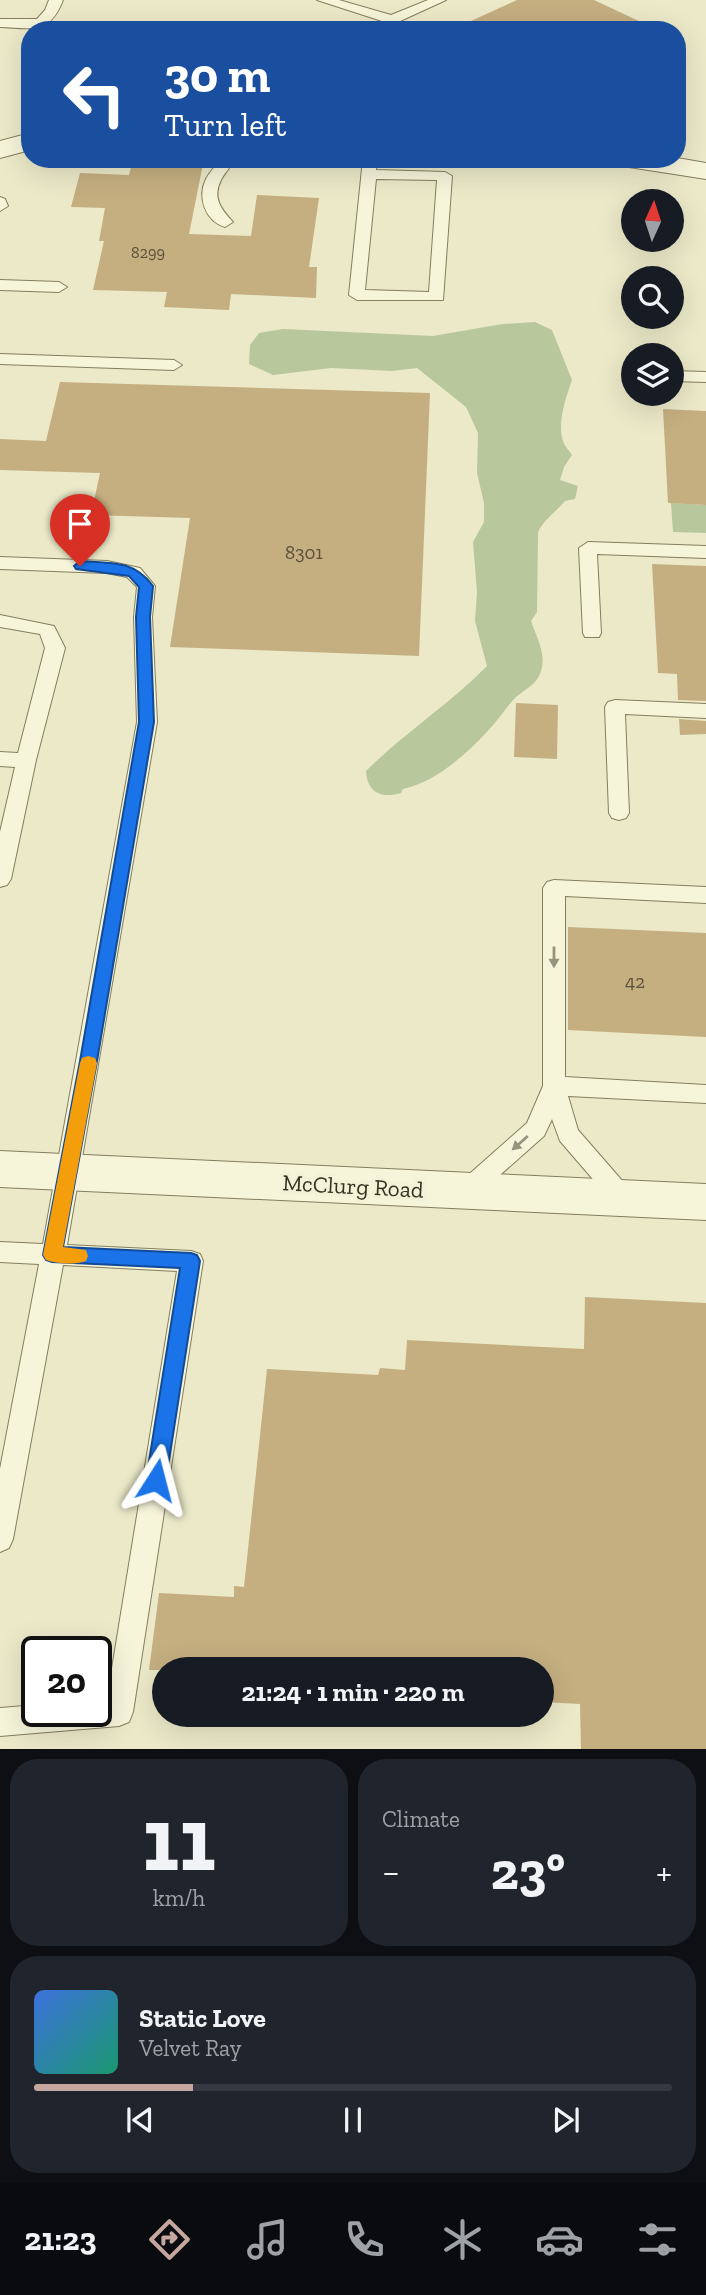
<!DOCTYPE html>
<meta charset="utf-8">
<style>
:root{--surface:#171b24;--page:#20242c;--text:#f1f3f6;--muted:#9ea1a6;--line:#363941;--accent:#c5a79f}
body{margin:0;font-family:"Zilla Slab",serif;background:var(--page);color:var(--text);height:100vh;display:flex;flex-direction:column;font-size:26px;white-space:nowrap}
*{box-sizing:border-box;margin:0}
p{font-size:23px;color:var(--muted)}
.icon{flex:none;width:38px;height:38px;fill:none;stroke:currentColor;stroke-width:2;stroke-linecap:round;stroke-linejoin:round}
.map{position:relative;height:1749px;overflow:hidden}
.drawer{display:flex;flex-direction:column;gap:10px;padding:10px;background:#0d0f14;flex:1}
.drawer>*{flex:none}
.top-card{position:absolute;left:21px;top:21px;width:665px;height:147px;border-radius:28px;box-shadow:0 7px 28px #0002;background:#1a4fa0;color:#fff;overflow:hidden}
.needle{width:46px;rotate:3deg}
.fabs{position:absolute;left:621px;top:189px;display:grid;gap:14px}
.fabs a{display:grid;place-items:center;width:63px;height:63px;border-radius:50%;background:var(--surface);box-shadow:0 7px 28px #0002;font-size:35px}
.speed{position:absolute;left:21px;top:1636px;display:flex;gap:14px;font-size:35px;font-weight:700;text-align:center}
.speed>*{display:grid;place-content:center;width:91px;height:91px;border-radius:50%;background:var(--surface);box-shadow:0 7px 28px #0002;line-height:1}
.speed .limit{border:4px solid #111;border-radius:10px;background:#fff;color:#111}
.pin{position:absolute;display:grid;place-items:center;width:60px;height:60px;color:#fff;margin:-72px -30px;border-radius:50% 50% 50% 0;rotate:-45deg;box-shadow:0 0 7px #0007}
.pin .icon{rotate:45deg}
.me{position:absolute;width:77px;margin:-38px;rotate:9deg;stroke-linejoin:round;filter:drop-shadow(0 0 5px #0008)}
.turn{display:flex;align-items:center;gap:24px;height:147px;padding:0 28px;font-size:32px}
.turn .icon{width:91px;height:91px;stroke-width:2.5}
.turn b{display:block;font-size:49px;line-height:60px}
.big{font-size:52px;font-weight:700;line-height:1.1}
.drawer .card{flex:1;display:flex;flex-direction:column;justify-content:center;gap:10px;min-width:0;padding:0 24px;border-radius:28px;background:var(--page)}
.drawer .dial{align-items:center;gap:0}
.dial b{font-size:91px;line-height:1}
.song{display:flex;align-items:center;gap:21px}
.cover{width:84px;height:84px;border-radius:10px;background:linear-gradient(135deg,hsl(220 70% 55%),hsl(160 70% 35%))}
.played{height:7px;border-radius:4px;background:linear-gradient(90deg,var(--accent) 25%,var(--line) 25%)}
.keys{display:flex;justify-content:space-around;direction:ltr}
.heat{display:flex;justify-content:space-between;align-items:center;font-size:38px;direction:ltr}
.drawer .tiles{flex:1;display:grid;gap:10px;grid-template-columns:1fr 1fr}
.card:last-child{grid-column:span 2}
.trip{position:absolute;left:152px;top:1657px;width:402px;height:70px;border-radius:35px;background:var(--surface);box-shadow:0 7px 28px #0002;font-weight:700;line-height:70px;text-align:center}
.tabs{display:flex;height:112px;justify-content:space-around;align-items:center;background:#090b0e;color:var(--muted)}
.tabs .icon{width:49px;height:49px}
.tabs .active{color:var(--accent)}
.tabs b{font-size:32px;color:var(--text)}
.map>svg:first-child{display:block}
</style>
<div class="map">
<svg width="706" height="1749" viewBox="0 0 706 1749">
<rect width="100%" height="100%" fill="#ebe9c8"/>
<!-- green -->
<g fill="#b8c89c">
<path d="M535,322L552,330L572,380C566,397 557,423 563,441C564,446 570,451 572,455L564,467L560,480L578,486L575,499L565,501C557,511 541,522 538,533L537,612L531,621C536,636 545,651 542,667C539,684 526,688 515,698C507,706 501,716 494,724C471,750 439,781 403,789L401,793C381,799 367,792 366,771C404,733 450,704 487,666L475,621L477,592L473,542L484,522V503L477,473L478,433L466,407L417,368L392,371L331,368L273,375L249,364L250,345L259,333L283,329L433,336L502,324Z"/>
<path d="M671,503L706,505V533L673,532Z"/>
</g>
<!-- building -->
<g fill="#c5af81">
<path d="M517,0H594L658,30H451Z"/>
<path d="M133,159H204L189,234L251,236L257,195L319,198L309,267H317L316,298L231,294L229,310L164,307L167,292L93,290L104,241H99L105,208L71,207L80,173L129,175Z"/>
<path d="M60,382L430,393L419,656L170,647L190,518L91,515L100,473L0,470V439L46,441Z"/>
<path d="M663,409L706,411V505L668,503Z"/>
<path d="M652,564L706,566V701L678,700L677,674L658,673Z"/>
<path d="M516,703L558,705L557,759L514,757Z"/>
<path d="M679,719L706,721V734L680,735Z"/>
<path d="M568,927L706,933V1037L568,1030Z"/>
<path d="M585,1297L706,1303V1749H581L580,1704L542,1702V1670H149L159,1593L234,1597V1586L244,1587L267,1369L378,1375L380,1368L405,1370L407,1340L584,1349Z"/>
</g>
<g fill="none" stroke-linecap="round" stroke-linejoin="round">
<defs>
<g id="service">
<path d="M49,0H63C50,35 31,28 0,27V19H37L45,10Z"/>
<path d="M317,0H339L391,15L428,0H446L398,22L397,30H383L385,22Z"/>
<path d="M219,159H233C231,168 225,172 221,180C212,198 221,209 233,222L225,227C205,221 197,197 206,179C210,171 216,167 219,159Z"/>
<path d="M363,159H377L376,170L445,172L452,176L443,300H357L349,295ZM376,179L437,180L429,292L365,290Z"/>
<path d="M0,197L5,199L8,206L0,211Z"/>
<path d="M0,280L59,282L67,287L59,292L0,290Z"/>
<path d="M0,354L174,360L182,365L174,370L0,364Z"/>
<path d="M672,371L706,372V382L672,381Z"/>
<path d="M588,542L706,546V558L597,554L601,633L599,637H585L583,633L579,548Z"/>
<path d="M0,557L107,561L140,568L155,586L152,617L157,722L67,1245L191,1251L200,1254L203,1261L133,1712L129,1722L119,1726L0,1736V1708L37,1705V1712H96V1700L107,1699L177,1271L63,1265L13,1539L9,1548L0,1552V1469L39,1264L0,1262V1242L43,1244L137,722L134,617L137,587L127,577L107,573L0,569Z"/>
<path d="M0,615L54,626L65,648L36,760L11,879L7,885L0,887V832L15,767L0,766V752L18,753L45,648L40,634L0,627Z"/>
<path d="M615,700L706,704V718L625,714L629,813L626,818L619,820L612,818L609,813L605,707L608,702Z"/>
<path d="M554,880L706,887V903L565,896V1077L706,1085V1103L568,1096L578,1130L632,1192L636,1199L632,1206L624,1209L616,1206L560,1141L552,1119L544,1136L474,1198L466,1201L458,1198L454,1191L458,1184L527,1123L543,1086V888L547,882Z"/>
</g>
<g id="minor">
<path d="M30,133V150L0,158V141Z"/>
<path d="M677,158L706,163V179L629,167L619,165L616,159Z"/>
</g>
<path id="tertiary" d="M0,1151L706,1184V1220L0,1187Z"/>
</defs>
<!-- service casing -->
<use href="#service" stroke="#857d5e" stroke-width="2"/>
<!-- minor casing -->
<use href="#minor" stroke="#857d5e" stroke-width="2"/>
<!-- tertiary casing -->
<use href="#tertiary" stroke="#857d5e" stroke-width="2"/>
<!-- service -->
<use href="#service" fill="#f6f5da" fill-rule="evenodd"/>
<!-- minor -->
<use href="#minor" fill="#f6f5da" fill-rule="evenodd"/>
<!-- tertiary -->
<use href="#tertiary" fill="#f6f5da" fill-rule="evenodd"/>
</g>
<!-- one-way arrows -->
<defs><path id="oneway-solid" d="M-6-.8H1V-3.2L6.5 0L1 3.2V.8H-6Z" transform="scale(1.75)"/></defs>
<g fill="#96937e">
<use href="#oneway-solid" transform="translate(554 957) rotate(90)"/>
<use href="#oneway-solid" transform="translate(520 1143) rotate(138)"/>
</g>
<!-- route -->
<path fill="#1a73e8" stroke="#114b97" stroke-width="2" d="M80,561C111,563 134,560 153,586L150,617L154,722L97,1061L63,1247L191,1253L197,1255L200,1261L166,1480L163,1487L156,1490L149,1487L146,1480L180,1268L52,1262L46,1260L43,1255L80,1061L139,722L136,617L139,587L129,576L76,569L74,566Z"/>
<!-- slow -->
<path fill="#f59e0b" d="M88,1056L95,1058L97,1063L63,1247L86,1250L88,1256L86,1261C74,1265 57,1264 46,1260L43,1255L80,1063L82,1058Z"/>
<g text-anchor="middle" stroke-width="7" stroke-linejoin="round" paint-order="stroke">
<!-- far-number labels -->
<g font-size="16" fill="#5a5039">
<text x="148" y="258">8299</text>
</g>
<!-- number labels -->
<g font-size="19" fill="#5a5039">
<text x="304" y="559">8301</text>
<text x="635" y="988">42</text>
</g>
<!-- street labels -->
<g font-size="23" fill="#373121" stroke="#f3f2d7">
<text transform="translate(353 1186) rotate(3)" y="8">McClurg Road</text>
</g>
</g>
</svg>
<div class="fabs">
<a><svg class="needle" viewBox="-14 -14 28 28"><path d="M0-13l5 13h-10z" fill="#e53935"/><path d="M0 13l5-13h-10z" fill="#9ea1a6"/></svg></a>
<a><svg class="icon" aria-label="search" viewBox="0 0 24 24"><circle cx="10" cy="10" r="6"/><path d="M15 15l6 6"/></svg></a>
<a><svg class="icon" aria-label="layers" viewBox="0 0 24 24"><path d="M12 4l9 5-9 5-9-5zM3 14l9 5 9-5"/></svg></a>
</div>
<div class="speed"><div class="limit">20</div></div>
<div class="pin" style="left:80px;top:566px;background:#d93025"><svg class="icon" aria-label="arrive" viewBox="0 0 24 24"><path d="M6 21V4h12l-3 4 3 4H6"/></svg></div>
<svg class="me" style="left:156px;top:1480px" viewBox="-20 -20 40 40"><path d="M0-17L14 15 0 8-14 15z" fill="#1a73e8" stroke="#fff" stroke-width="4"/></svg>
<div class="trip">21:24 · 1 min · 220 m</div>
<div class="top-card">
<div class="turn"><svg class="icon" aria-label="left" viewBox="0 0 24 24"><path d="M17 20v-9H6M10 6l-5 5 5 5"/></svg><div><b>30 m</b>Turn left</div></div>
</div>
</div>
<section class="drawer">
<div class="tiles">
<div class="card dial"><b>11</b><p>km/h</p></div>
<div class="card"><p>Climate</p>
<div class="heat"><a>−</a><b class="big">23°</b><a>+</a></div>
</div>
<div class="card">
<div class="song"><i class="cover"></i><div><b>Static Love</b><p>Velvet Ray</p></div></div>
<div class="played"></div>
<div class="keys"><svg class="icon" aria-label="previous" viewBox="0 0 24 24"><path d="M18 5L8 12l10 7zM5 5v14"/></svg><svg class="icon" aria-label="pause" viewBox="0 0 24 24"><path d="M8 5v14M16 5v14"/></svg><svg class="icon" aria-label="next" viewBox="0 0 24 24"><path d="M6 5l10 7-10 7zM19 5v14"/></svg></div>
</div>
</div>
</section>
<nav class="tabs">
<b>21:23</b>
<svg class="icon active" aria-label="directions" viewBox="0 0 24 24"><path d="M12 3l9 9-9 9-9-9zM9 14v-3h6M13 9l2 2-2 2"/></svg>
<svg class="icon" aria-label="music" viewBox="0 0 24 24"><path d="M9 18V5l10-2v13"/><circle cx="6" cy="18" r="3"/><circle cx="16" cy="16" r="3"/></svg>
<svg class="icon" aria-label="phone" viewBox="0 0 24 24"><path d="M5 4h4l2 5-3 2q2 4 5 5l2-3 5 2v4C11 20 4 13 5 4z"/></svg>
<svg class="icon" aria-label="climate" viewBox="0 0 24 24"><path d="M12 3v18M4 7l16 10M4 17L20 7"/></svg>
<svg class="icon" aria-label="car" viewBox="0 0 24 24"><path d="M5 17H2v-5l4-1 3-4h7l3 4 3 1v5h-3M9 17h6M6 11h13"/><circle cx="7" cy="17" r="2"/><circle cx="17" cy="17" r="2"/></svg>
<svg class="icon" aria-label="filters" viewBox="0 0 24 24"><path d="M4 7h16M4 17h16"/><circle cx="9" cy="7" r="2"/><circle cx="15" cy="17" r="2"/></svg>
</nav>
